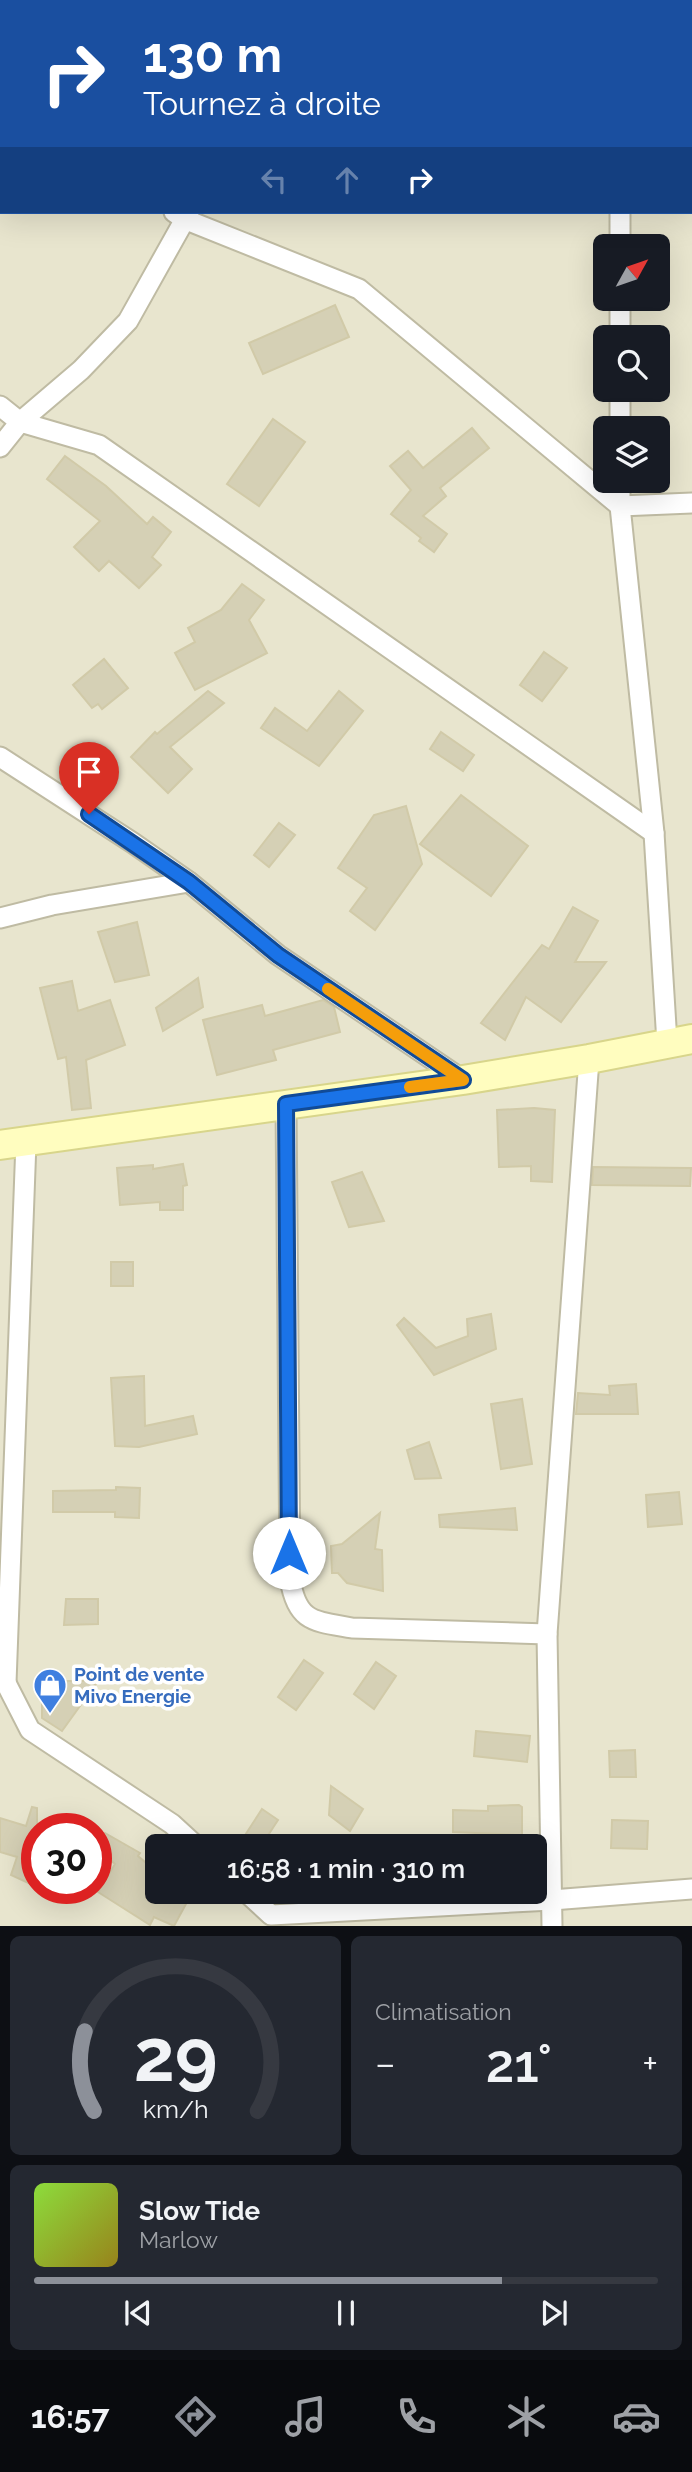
<!DOCTYPE html>
<html lang="fr">
<meta charset="utf-8">
<style>
:root{--surface:#171b24;--page:#242831;--text:#f1f3f6;--muted:#9ea1a6;--line:#363941;--accent:#8c9099}
body{margin:0;font-family:Raleway,sans-serif;background:var(--page);color:var(--text);height:100vh;display:flex;flex-direction:column;font-size:26px;white-space:nowrap}
*{box-sizing:border-box;margin:0}
p{font-size:23px;color:var(--muted)}
.icon{flex:none;width:38px;height:38px;fill:none;stroke:currentColor;stroke-width:2;stroke-linecap:round;stroke-linejoin:round}
.map{position:relative;height:1926px;overflow:hidden}
.sheet{display:flex;flex-direction:column;gap:10px;padding:10px;background:#0d0f14;flex:1}
.sheet>*{flex:none}
.banner{position:absolute;left:0px;top:0px;width:693px;height:214px;box-shadow:0 7px 28px #0002;background:#1a4fa0;color:#fff;overflow:hidden}
.needle{width:46px;rotate:50deg}
.buttons{position:absolute;left:593px;top:234px;display:grid;gap:14px}
.buttons a{display:grid;place-items:center;width:77px;height:77px;border-radius:10px;background:var(--surface);box-shadow:0 7px 28px #0002;font-size:35px}
.speed{position:absolute;left:21px;top:1813px;display:flex;gap:14px;font-size:35px;font-weight:700;text-align:center}
.speed>*{display:grid;place-content:center;width:91px;height:91px;border-radius:50%;background:var(--surface);box-shadow:0 7px 28px #0002;line-height:1}
.speed .limit{border:10px solid #d22;background:#fff;color:#111}
.pin{position:absolute;display:grid;place-items:center;width:60px;height:60px;color:#fff;margin:-72px -30px;border-radius:50% 50% 50% 0;rotate:-45deg;box-shadow:0 0 7px #0007}
.pin .icon{rotate:45deg}
.me{position:absolute;width:77px;margin:-38px;rotate:0deg;stroke-linejoin:round;filter:drop-shadow(0 0 5px #0008)}
.turn{display:flex;align-items:center;gap:24px;height:147px;padding:0 28px;font-size:32px}
.turn .icon{width:91px;height:91px;stroke-width:2.5}
.turn b{display:block;font-size:49px;line-height:60px}
.lanes{display:flex;align-items:center;height:66px;padding:0 28px;background:#0003;justify-content:center;gap:35px;direction:ltr}
.lanes .off{opacity:.35}
.big{font-size:52px;font-weight:600;line-height:1.1}
.sheet .card{flex:1;display:flex;flex-direction:column;justify-content:center;gap:10px;min-width:0;padding:0 24px;border-radius:10px;background:var(--page)}
.sheet .dial{align-items:center;gap:0}
.dial svg{height:182px;overflow:visible;fill:none;stroke:var(--line);stroke-width:7;stroke-linecap:round;text-anchor:middle}
.dial text{fill:var(--text);stroke:none}
.song{display:flex;align-items:center;gap:21px}
.cover{width:84px;height:84px;border-radius:10px;background:linear-gradient(135deg,hsl(90 70% 55%),hsl(50 70% 35%))}
.played{height:7px;border-radius:4px;background:linear-gradient(90deg,var(--accent) 75%,var(--line) 75%)}
.keys{display:flex;justify-content:space-around;direction:ltr}
.heat{display:flex;justify-content:space-between;align-items:center;font-size:38px;direction:ltr}
.sheet .tiles{flex:1;display:grid;gap:10px;grid-template-columns:1fr 1fr}
.card:last-child{grid-column:span 2}
.trip{position:absolute;left:145px;top:1834px;width:402px;height:70px;border-radius:10px;background:var(--surface);box-shadow:0 7px 28px #0002;font-weight:600;line-height:70px;text-align:center}
.dock{display:flex;height:112px;justify-content:space-around;align-items:center;background:#090b0e;color:var(--muted)}
.dock .icon{width:49px;height:49px}
.dock .active{color:var(--accent)}
.dock b{font-size:32px;color:var(--text)}
.map>svg:first-child{display:block}
</style>
<div class="map">
<svg width="692" height="1926" viewBox="0 0 692 1926">
<rect width="100%" height="100%" fill="#f3f1e1"/>
<!-- residential -->
<path fill="#e8e5ce" fill-rule="evenodd" d="M0,0H692V1926H0ZM2,2H691V212H2ZM606,247H658V299H606ZM606,338H658V390H606ZM606,429H658V481H606ZM37,1829H96V1888H37ZM158,1846H536V1892H158Z"/>
<!-- building -->
<g fill="#d5d0b5" stroke="#d1caa8" stroke-width="2">
<path d="M335,305L349,337L263,374L249,343Z"/>
<path d="M273,419L305,442L259,506L227,484Z"/>
<path d="M472,428L489,448L440,488L446,496L423,516L447,534L434,552L419,541L421,538L391,514L411,490L390,466L408,451L423,468Z"/>
<path d="M65,456L106,486L147,524L153,517L171,532L152,557L161,565L139,588L109,561L99,571L74,547L100,521L47,479Z"/>
<path d="M242,584L264,600L249,620L267,653L195,690L175,653L195,642L188,628L221,610Z"/>
<path d="M544,652L567,668L542,701L520,685Z"/>
<path d="M104,659L128,688L102,709L98,704L92,708L73,685Z"/>
<path d="M208,691L224,703L170,747L192,769L168,793L131,757L155,732L157,734Z"/>
<path d="M339,691L363,711L319,766L261,728L275,708L307,731Z"/>
<path d="M441,732L474,755L463,771L430,749Z"/>
<path d="M461,795L528,846L491,896L420,844Z"/>
<path d="M406,806L422,864L375,930L350,911L367,888L338,868L374,815Z"/>
<path d="M279,823L295,835L269,867L254,855Z"/>
<path d="M573,907L598,921L575,962H606L561,1022L526,997L505,1040L481,1023L542,945L549,949Z"/>
<path d="M137,922L149,975L115,982L98,932Z"/>
<path d="M198,978L203,1007L163,1031L156,1008Z"/>
<path d="M72,981L78,1011L110,1000L125,1045L86,1060L91,1108L72,1110L66,1057L58,1059L40,988Z"/>
<path d="M323,1000L334,1007L340,1032L273,1050L276,1060L217,1075L203,1020L262,1005L265,1016Z"/>
<path d="M534,1108L555,1110L552,1182L531,1181V1166L499,1167L497,1110Z"/>
<path d="M183,1164L187,1185L183,1186V1210H160V1202L120,1205L117,1168L153,1165V1169Z"/>
<path d="M593,1167L691,1168L690,1186L592,1185Z"/>
<path d="M362,1172L384,1221L349,1227L332,1182Z"/>
<rect x="111" y="1262" width="22" height="24"/>
<path d="M491,1314L496,1349L434,1375L397,1325L404,1318L436,1348L468,1336L467,1319Z"/>
<path d="M144,1376L145,1426L193,1416L197,1434L139,1447L115,1446L111,1378Z"/>
<path d="M636,1384L638,1414H576L578,1393L610,1395L609,1386Z"/>
<path d="M522,1399L532,1464L501,1469L491,1404Z"/>
<path d="M429,1442L441,1478L415,1479L407,1450Z"/>
<path d="M116,1487L140,1488L139,1518L115,1517V1512H53V1491L116,1490Z"/>
<path d="M679,1492L682,1524L648,1527L646,1495Z"/>
<path d="M515,1508L517,1530L440,1527L439,1515Z"/>
<path d="M380,1513L375,1549L382,1550L383,1591L347,1583L338,1573H332L331,1546L342,1544Z"/>
<path d="M66,1599H98V1624L64,1625Z"/>
<path d="M304,1660L323,1673L296,1710L278,1697Z"/>
<path d="M376,1662L396,1676L374,1709L354,1694Z"/>
<path d="M42,1681H98L62,1731L42,1718Z"/>
<path d="M476,1731L530,1736L527,1762L474,1756Z"/>
<path d="M635,1750L636,1777H610L609,1751Z"/>
<path d="M331,1786L363,1809L350,1831L329,1815Z"/>
<path d="M519,1805L522,1807V1835L453,1832V1810L488,1811V1806Z"/>
<path d="M32,1807L37,1808V1887L11,1875L17,1857L0,1852V1818L26,1826Z"/>
<path d="M262,1809L278,1820L261,1846H238Z"/>
<path d="M612,1820L648,1821L647,1849L611,1848Z"/>
<path d="M105,1833L140,1853L138,1856L158,1873V1892H187L182,1900L186,1904L174,1926L154,1917L150,1925L98,1892L115,1864L96,1847Z"/>
</g>
<g fill="none" stroke-linecap="round" stroke-linejoin="round">
<defs>
<g id="street">
<path d="M613,0V2"/>
<path d="M22,2L23,0"/>
<path d="M340,2L341,0"/>
<path d="M0,34L2,32"/>
<path d="M0,79L2,80"/>
<path d="M174,212L184,219L359,289L620,506L692,503"/>
<path d="M620,247V212"/>
<path d="M620,338V299"/>
<path d="M0,406L20,422L99,445L654,833"/>
<path d="M620,429V390"/>
<path d="M0,447L20,422L81,370L128,321L189,212"/>
<path d="M620,481V506L654,833L667,1043"/>
<path d="M0,757L133,843L189,882L278,955L463,1080"/>
<path d="M0,918L52,905L189,882"/>
<path d="M286,1103L290,1579C297,1622 313,1621 352,1628L547,1634"/>
<path d="M0,1682L6,1683L30,1730L172,1824L196,1846"/>
<path d="M6,1683L26,1142"/>
<path d="M246,1892L271,1915L552,1900L692,1889"/>
<path d="M552,1926L547,1634L589,1059"/>
</g>
<path id="secondary" d="M0,1145L463,1080L589,1059L692,1039"/>
</defs>
<!-- street casing -->
<use href="#street" stroke="#bfbba3" stroke-width="23"/>
<!-- secondary casing -->
<use href="#secondary" stroke="#d8d58b" stroke-width="32"/>
<!-- street -->
<use href="#street" stroke="#fff" stroke-width="19"/>
<!-- secondary -->
<use href="#secondary" stroke="#fffdbf" stroke-width="28"/>
</g>
<g fill="none" stroke-linecap="round" stroke-linejoin="round">
<defs>
<path id="route" d="M89,814L189,882L278,955L463,1080L286,1104L289,1553"/>
</defs>
<!-- route casing -->
<use href="#route" stroke="#114b97" stroke-width="18"/>
<!-- route -->
<use href="#route" stroke="#1a73e8" stroke-width="12"/>
<!-- slow -->
<path stroke="#f59e0b" stroke-width="12" d="M328,989L463,1080L410,1087"/>
</g>
<!-- icons -->
<defs>
<symbol id="shop-pin" viewBox="-11 -11 22 30"><path d="M0 17L-7.5 6A9.5 9.5 0 1 1 7.5 6Z" fill="#3f7fe0" stroke="#fff"/><path d="M-5-2.5h2.3a2.7 3.5 0 0 1 5.4 0H5L5.5 6h-11ZM-1.5-2.5h3a1.5 2.3 0 0 0-3 0Z" fill="#fff"/></symbol>
</defs>
<g fill-rule="evenodd">
<use href="#shop-pin" x="31" y="1666" width="38" height="52"/>
</g>
<g text-anchor="middle" stroke-width="7" stroke-linejoin="round" paint-order="stroke">
<!-- shop labels -->
<g font-size="19" font-weight="bold" fill="#366cbe" stroke="#fff" text-anchor="start">
<text x="74" y="1681">Point de vente<tspan x="74" dy="22">Mivo Energie</tspan></text>
</g>
</g>
</svg>
<div class="buttons">
<a><svg class="needle" viewBox="-14 -14 28 28"><path d="M0-13l5 13h-10z" fill="#e53935"/><path d="M0 13l5-13h-10z" fill="#9ea1a6"/></svg></a>
<a><svg class="icon" aria-label="search" viewBox="0 0 24 24"><circle cx="10" cy="10" r="6"/><path d="M15 15l6 6"/></svg></a>
<a><svg class="icon" aria-label="layers" viewBox="0 0 24 24"><path d="M12 4l9 5-9 5-9-5zM3 14l9 5 9-5"/></svg></a>
</div>
<div class="speed"><div class="limit">30</div></div>
<div class="pin" style="left:89px;top:814px;background:#d93025"><svg class="icon" aria-label="arrive" viewBox="0 0 24 24"><path d="M6 21V4h12l-3 4 3 4H6"/></svg></div>
<svg class="me" style="left:289px;top:1553px" viewBox="-20 -20 40 40"><circle r="19" fill="#fff"/><path d="M0-13L10 11 0 6-10 11z" fill="#1a73e8"/></svg>
<div class="trip">16:58 · 1 min · 310 m</div>
<div class="banner">
<div class="turn"><svg class="icon" aria-label="right" viewBox="0 0 24 24"><path d="M7 20v-9h11M14 6l5 5-5 5"/></svg><div><b>130 m</b>Tournez à droite</div></div>
<div class="lanes"><svg class="icon off" aria-label="left" viewBox="0 0 24 24"><path d="M17 20v-9H6M10 6l-5 5 5 5"/></svg><svg class="icon off" aria-label="ahead" viewBox="0 0 24 24"><path d="M12 20V5M6 11l6-6 6 6"/></svg><svg class="icon" aria-label="right" viewBox="0 0 24 24"><path d="M7 20v-9h11M14 6l5 5-5 5"/></svg></div>
</div>
</div>
<section class="sheet">
<div class="tiles">
<div class="card dial"><svg viewBox="0 0 100 80">
<path d="M14 69A42 42 0 1 1 86 69"/>
<path d="M14 69A42 42 0 0 1 10 34" stroke="#8c9099"/>
<text x="50" y="56" font-size="32" font-weight="700">29</text>
<text x="50" y="72" font-size="11">km/h</text>
</svg></div>
<div class="card"><p>Climatisation</p>
<div class="heat"><a>−</a><b class="big">21°</b><a>+</a></div>
</div>
<div class="card">
<div class="song"><i class="cover"></i><div><b>Slow Tide</b><p>Marlow</p></div></div>
<div class="played"></div>
<div class="keys"><svg class="icon" aria-label="previous" viewBox="0 0 24 24"><path d="M18 5L8 12l10 7zM5 5v14"/></svg><svg class="icon" aria-label="pause" viewBox="0 0 24 24"><path d="M8 5v14M16 5v14"/></svg><svg class="icon" aria-label="next" viewBox="0 0 24 24"><path d="M6 5l10 7-10 7zM19 5v14"/></svg></div>
</div>
</div>
</section>
<nav class="dock">
<b>16:57</b>
<svg class="icon active" aria-label="directions" viewBox="0 0 24 24"><path d="M12 3l9 9-9 9-9-9zM9 14v-3h6M13 9l2 2-2 2"/></svg>
<svg class="icon" aria-label="music" viewBox="0 0 24 24"><path d="M9 18V5l10-2v13"/><circle cx="6" cy="18" r="3"/><circle cx="16" cy="16" r="3"/></svg>
<svg class="icon" aria-label="phone" viewBox="0 0 24 24"><path d="M5 4h4l2 5-3 2q2 4 5 5l2-3 5 2v4C11 20 4 13 5 4z"/></svg>
<svg class="icon" aria-label="climate" viewBox="0 0 24 24"><path d="M12 3v18M4 7l16 10M4 17L20 7"/></svg>
<svg class="icon" aria-label="car" viewBox="0 0 24 24"><path d="M5 17H2v-5l4-1 3-4h7l3 4 3 1v5h-3M9 17h6M6 11h13"/><circle cx="7" cy="17" r="2"/><circle cx="17" cy="17" r="2"/></svg>
</nav>
